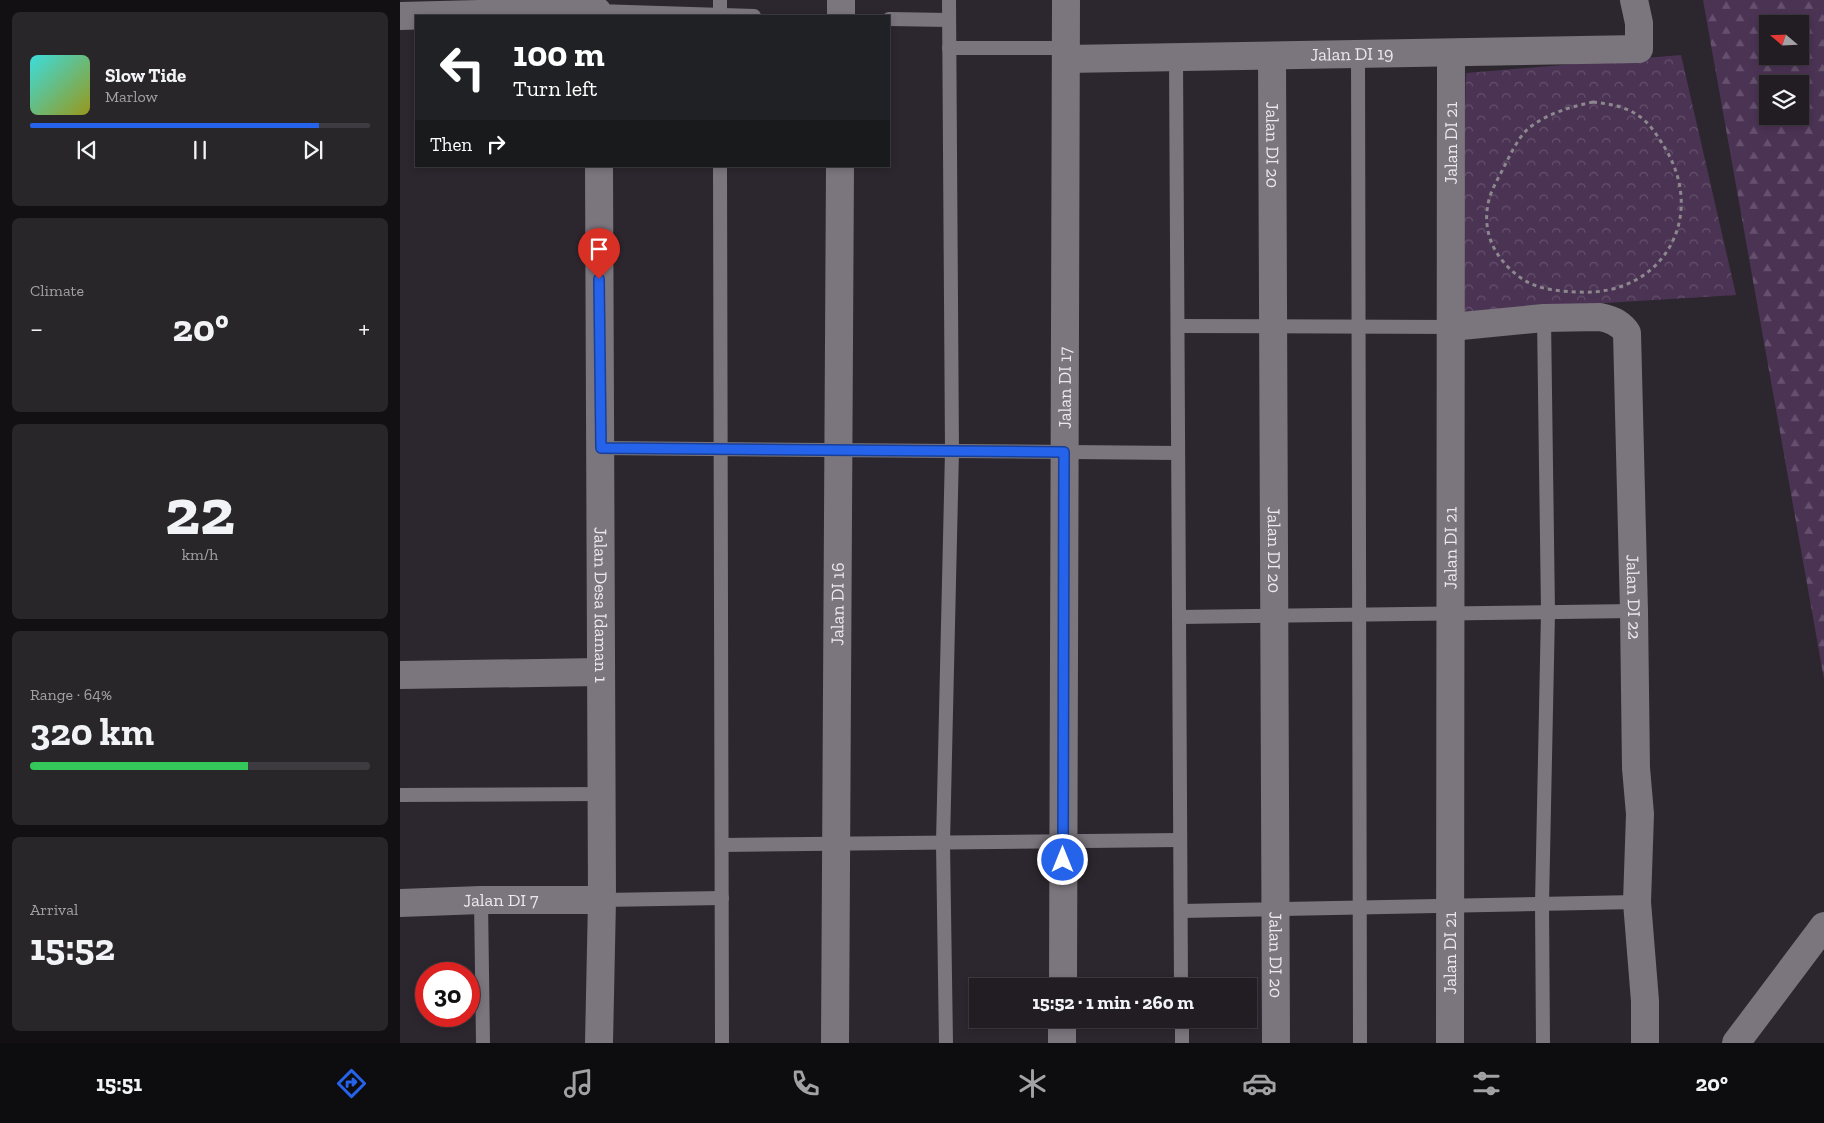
<!DOCTYPE html>
<meta charset="utf-8">
<style>
:root{--surface:#211d22;--page:#29262a;--text:#f1f3f6;--muted:#a2a2a5;--line:#3e3b40;--accent:#2563eb}
body{margin:0;font-family:"Zilla Slab",serif;background:var(--page);color:var(--text);height:100vh;display:flex;flex-direction:column;font-size:19px;white-space:nowrap}
*{box-sizing:border-box;margin:0}
p{font-size:16px;color:var(--muted)}
.icon{flex:none;width:28px;height:28px;fill:none;stroke:currentColor;stroke-width:2;stroke-linecap:round;stroke-linejoin:round}
.map{position:relative;flex:1;overflow:hidden}
.side{display:flex;flex-direction:column;gap:12px;padding:12px;background:#121013;width:400px}
.side>*{flex:none}
.top-card{position:absolute;left:15px;top:15px;width:475px;height:152px;border-radius:0px;box-shadow:0 2px 8px #0003,0 0 0 1px var(--line);background:#202124;color:#fff;overflow:hidden}
.needle{width:32px;rotate:289deg}
.controls{position:absolute;left:1359px;top:15px;display:grid;gap:10px}
.controls a{display:grid;place-items:center;width:50px;height:50px;border-radius:0px;background:var(--surface);box-shadow:0 2px 8px #0003,0 0 0 1px var(--line);font-size:25px}
.speed{position:absolute;left:15px;top:962px;display:flex;gap:10px;font-size:25px;font-weight:700;text-align:center}
.speed>*{display:grid;place-content:center;width:65px;height:65px;border-radius:50%;background:var(--surface);box-shadow:0 2px 8px #0003,0 0 0 1px var(--line);line-height:1}
.speed .limit{border:8px solid #d22;background:#fff;color:#111}
.pin{position:absolute;display:grid;place-items:center;width:42px;height:42px;color:#fff;margin:-51px -21px;border-radius:50% 50% 50% 0;rotate:-45deg;box-shadow:0 0 5px #0007}
.pin .icon{rotate:45deg}
.me{position:absolute;width:55px;margin:-28px;rotate:0deg;stroke-linejoin:round;filter:drop-shadow(0 0 4px #0008)}
.turn{display:flex;align-items:center;gap:18px;height:105px;padding:0 15px;font-size:22px}
.turn .icon{width:65px;height:65px;stroke-width:2.5}
.turn b{display:block;font-size:35px;line-height:42px}
.then{display:flex;align-items:center;height:48px;padding:0 15px;background:#0003;gap:10px;font-size:19px}
.big{font-size:38px;font-weight:800;line-height:1.1}
.side .card{flex:1;display:flex;flex-direction:column;justify-content:center;gap:8px;min-width:0;padding:0 18px;border-radius:8px;background:var(--page)}
.side .dial{align-items:center;gap:0}
.dial b{font-size:65px;line-height:1}
.song{display:flex;align-items:center;gap:15px}
.cover{width:60px;height:60px;border-radius:8px;background:linear-gradient(135deg,hsl(180 70% 55%),hsl(60 70% 35%))}
.played{height:5px;border-radius:2px;background:linear-gradient(90deg,var(--accent) 85%,var(--line) 85%)}
.keys{display:flex;justify-content:space-around;direction:ltr}
.heat{display:flex;justify-content:space-between;align-items:center;font-size:28px;direction:ltr}
.charge{height:8px;border-radius:4px;background:linear-gradient(90deg,#34c759 64%,var(--line) 0)}
.trip{position:absolute;left:569px;top:978px;width:288px;height:50px;border-radius:0px;background:var(--surface);box-shadow:0 2px 8px #0003,0 0 0 1px var(--line);font-weight:800;line-height:50px;text-align:center}
.menu{display:flex;height:80px;justify-content:space-around;align-items:center;background:#0d0c0e;color:var(--muted)}
.menu .icon{width:35px;height:35px}
.menu .active{color:var(--accent)}
.menu b{font-size:22px;color:var(--text)}
main{display:flex;flex:1;min-height:0}
.map>svg:first-child{display:block}
</style>
<main>
<section class="side">
<div class="card">
<div class="song"><i class="cover"></i><div><b>Slow Tide</b><p>Marlow</p></div></div>
<div class="played"></div>
<div class="keys"><svg class="icon" aria-label="previous" viewBox="0 0 24 24"><path d="M18 5L8 12l10 7zM5 5v14"/></svg><svg class="icon" aria-label="pause" viewBox="0 0 24 24"><path d="M8 5v14M16 5v14"/></svg><svg class="icon" aria-label="next" viewBox="0 0 24 24"><path d="M6 5l10 7-10 7zM19 5v14"/></svg></div>
</div>
<div class="card"><p>Climate</p>
<div class="heat"><a>−</a><b class="big">20°</b><a>+</a></div>
</div>
<div class="card dial"><b>22</b><p>km/h</p></div>
<div class="card"><p>Range · 64%</p><b class="big">320 km</b><div class="charge"></div></div>
<div class="card"><p>Arrival</p><b class="big">15:52</b></div>
</section>
<div class="map">
<svg width="1424" height="1043" viewBox="0 0 1424 1043">
<defs>
<pattern id="forest-firs" width="22" height="20" patternUnits="userSpaceOnUse" patternTransform="scale(1.25)"><rect width="22" height="20" fill="#4b3354"/><path d="M5 1l3.5 6h-7zM16 11l3.5 6h-7z" fill="#65516d"/></pattern>
<pattern id="park-crowns" width="20" height="18" patternUnits="userSpaceOnUse" patternTransform="scale(1.25)"><rect width="20" height="18" fill="#4b3354"/><path d="M2 6a3 3 0 1 1 6 0M12 15a3 3 0 1 1 6 0" fill="none" stroke="#65516d"/></pattern>
</defs>
<rect width="100%" height="100%" fill="#2c272e"/>
<!-- forest -->
<path fill="url(#forest-firs)" fill-rule="evenodd" d="M1303,0H1424V679ZM1368,24H1400V56H1368ZM1368,84H1400V116H1368Z"/>
<!-- park -->
<path fill="url(#park-crowns)" d="M1281,55L1336,295L1059,312L1066,73Z"/>
<g fill="none" stroke-linecap="round" stroke-linejoin="round">
<!-- path -->
<path stroke="#8c888e" stroke-width="3" stroke-dasharray="4 4" stroke-linecap="butt" d="M1193,102C1209,104 1225,106 1239,116C1250,123 1258,137 1265,148C1308,219 1261,297 1178,292C1158,291 1138,290 1121,278C1093,258 1080,229 1090,196C1094,185 1100,175 1105,165C1111,153 1119,136 1130,127C1149,113 1170,107 1193,102Z"/>
<!-- lane -->
<g stroke="#7b757d" stroke-width="14">
<path d="M320,0V16"/>
<path d="M197,11L354,16"/>
<path d="M489,19L549,20"/>
<path d="M549,48H666"/>
<path d="M958,54L960,1043"/>
<path d="M776,57L781,986"/>
<path d="M320,166L322,1043"/>
<path d="M778,326L1051,327"/>
<path d="M201,448L778,453"/>
<path d="M779,617L1234,611"/>
<path d="M0,795L201,794"/>
<path d="M322,845L780,840"/>
<path d="M81,900L83,1043"/>
<path d="M202,900L322,898"/>
<path d="M781,911L1237,902"/>
<path d="M782,1019V1043"/>
<path d="M546,1043L543,843L552,451L549,0"/>
<path d="M1143,1043L1142,904L1148,612L1144,318"/>
</g>
<!-- street -->
<g stroke="#7b757d" stroke-width="28">
<path d="M0,16L197,11"/>
<path d="M441,16V0"/>
<path id="s1" d="M872,56L876,1043"/>
<path id="s2" d="M666,59L1239,49V23L1234,0"/>
<path id="s3" d="M199,166L202,900L199,1043"/>
<path id="s4" d="M1051,327L1144,318L1200,317C1211,319 1221,323 1227,333L1234,611L1236,768L1240,814L1237,902L1245,1001V1043"/>
<path d="M0,675L201,672"/>
<path id="s5" d="M0,903L81,900H202"/>
<path id="s6" d="M663,986L666,0"/>
<path id="s7" d="M435,1043L440,166"/>
<path d="M662,1043V1019"/>
<path id="s8" d="M1050,1043L1051,53"/>
<path d="M1336,1043L1424,926"/>
</g>
</g>
<g fill="none" stroke-linecap="round" stroke-linejoin="round">
<defs>
<path id="route" d="M199,279L201,448L664,452L663,860"/>
</defs>
<!-- route casing -->
<use href="#route" stroke="#184099" stroke-width="12"/>
<!-- route -->
<use href="#route" stroke="#2563eb" stroke-width="9"/>
</g>
<g text-anchor="middle" stroke-width="5" stroke-linejoin="round" paint-order="stroke">
<!-- street labels -->
<g font-size="18" fill="#ece9ed" stroke="#221d24">
<text dy="6" stroke="none"><textPath href="#s2" startOffset="286">Jalan DI 19</textPath></text>
<text dy="6" stroke="none"><textPath href="#s8" startOffset="900">Jalan DI 21</textPath></text>
<text dy="6" stroke="none"><textPath href="#s1" startOffset="89">Jalan DI 20</textPath></text>
<text dy="6" stroke="none"><textPath href="#s6" startOffset="598">Jalan DI 17</textPath></text>
<text dy="6" stroke="none"><textPath href="#s8" startOffset="495">Jalan DI 21</textPath></text>
<text dy="6" stroke="none"><textPath href="#s1" startOffset="494">Jalan DI 20</textPath></text>
<text dy="6" stroke="none"><textPath href="#s4" startOffset="446">Jalan DI 22</textPath></text>
<text dy="6" stroke="none"><textPath href="#s3" startOffset="439">Jalan Desa Idaman 1</textPath></text>
<text dy="6" stroke="none"><textPath href="#s7" startOffset="439">Jalan DI 16</textPath></text>
<text dy="6" stroke="none"><textPath href="#s5" startOffset="101">Jalan DI 7</textPath></text>
<text dy="6" stroke="none"><textPath href="#s8" startOffset="90">Jalan DI 21</textPath></text>
<text dy="6" stroke="none"><textPath href="#s1" startOffset="899">Jalan DI 20</textPath></text>
</g>
</g>
</svg>
<div class="controls">
<a><svg class="needle" viewBox="-14 -14 28 28"><path d="M0-13l5 13h-10z" fill="#e53935"/><path d="M0 13l5-13h-10z" fill="#a2a2a5"/></svg></a>
<a><svg class="icon" aria-label="layers" viewBox="0 0 24 24"><path d="M12 4l9 5-9 5-9-5zM3 14l9 5 9-5"/></svg></a>
</div>
<div class="speed"><div class="limit">30</div></div>
<div class="pin" style="left:199px;top:279px;background:#d93025"><svg class="icon" aria-label="arrive" viewBox="0 0 24 24"><path d="M6 21V4h12l-3 4 3 4H6"/></svg></div>
<svg class="me" style="left:663px;top:860px" viewBox="-20 -20 40 40"><circle r="17" fill="#2563eb" stroke="#fff" stroke-width="3"/><path d="M0-11L8 9 0 5-8 9z" fill="#fff"/></svg>
<div class="trip">15:52 · 1 min · 260 m</div>
<div class="top-card">
<div class="turn"><svg class="icon" aria-label="left" viewBox="0 0 24 24"><path d="M17 20v-9H6M10 6l-5 5 5 5"/></svg><div><b>100 m</b>Turn left</div></div>
<div class="then">Then<svg class="icon" aria-label="right" viewBox="0 0 24 24"><path d="M7 20v-9h11M14 6l5 5-5 5"/></svg></div>
</div>
</div>
</main>
<nav class="menu">
<b>15:51</b>
<svg class="icon active" aria-label="directions" viewBox="0 0 24 24"><path d="M12 3l9 9-9 9-9-9zM9 14v-3h6M13 9l2 2-2 2"/></svg>
<svg class="icon" aria-label="music" viewBox="0 0 24 24"><path d="M9 18V5l10-2v13"/><circle cx="6" cy="18" r="3"/><circle cx="16" cy="16" r="3"/></svg>
<svg class="icon" aria-label="phone" viewBox="0 0 24 24"><path d="M5 4h4l2 5-3 2q2 4 5 5l2-3 5 2v4C11 20 4 13 5 4z"/></svg>
<svg class="icon" aria-label="climate" viewBox="0 0 24 24"><path d="M12 3v18M4 7l16 10M4 17L20 7"/></svg>
<svg class="icon" aria-label="car" viewBox="0 0 24 24"><path d="M5 17H2v-5l4-1 3-4h7l3 4 3 1v5h-3M9 17h6M6 11h13"/><circle cx="7" cy="17" r="2"/><circle cx="17" cy="17" r="2"/></svg>
<svg class="icon" aria-label="filters" viewBox="0 0 24 24"><path d="M4 7h16M4 17h16"/><circle cx="9" cy="7" r="2"/><circle cx="15" cy="17" r="2"/></svg>
<b>20°</b>
</nav>
